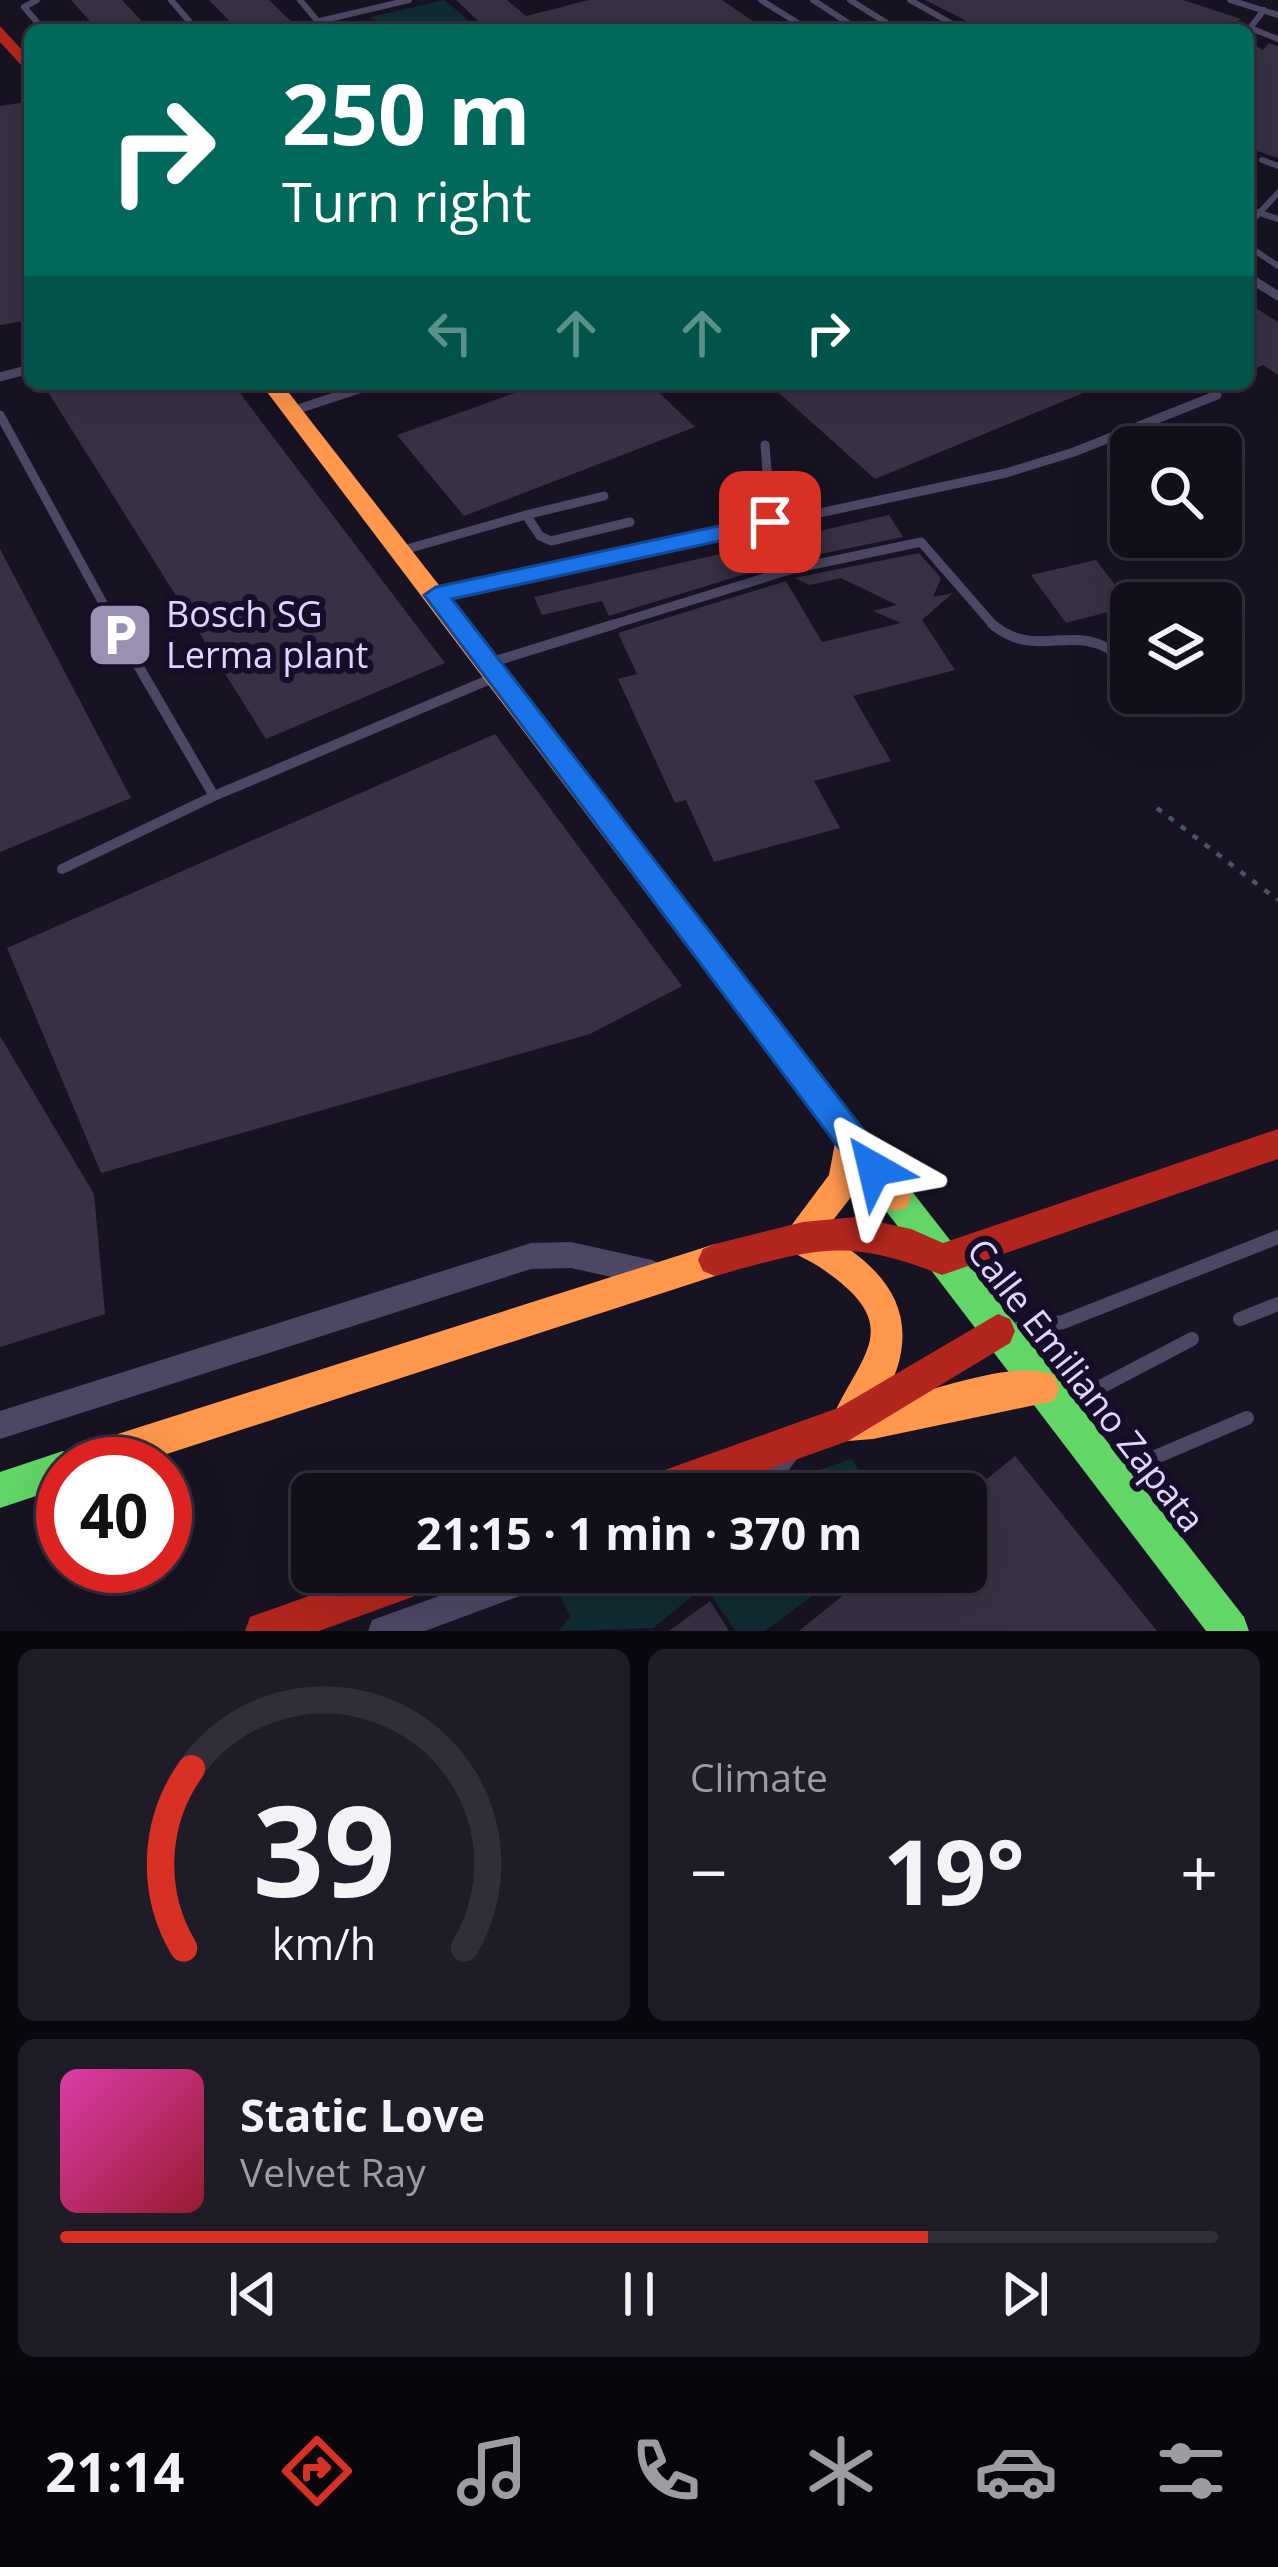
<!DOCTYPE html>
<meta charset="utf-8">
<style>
:root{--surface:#120e1a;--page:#1f1c27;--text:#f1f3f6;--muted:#9c9ca2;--line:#312e39;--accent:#d93025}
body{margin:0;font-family:"Open Sans",sans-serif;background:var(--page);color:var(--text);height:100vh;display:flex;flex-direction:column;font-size:45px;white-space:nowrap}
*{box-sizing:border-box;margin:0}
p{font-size:39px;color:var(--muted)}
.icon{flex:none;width:66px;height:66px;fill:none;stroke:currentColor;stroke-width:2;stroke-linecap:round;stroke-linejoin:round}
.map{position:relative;height:1631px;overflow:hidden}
.drawer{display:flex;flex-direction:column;gap:18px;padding:18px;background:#0a080e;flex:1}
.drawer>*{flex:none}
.top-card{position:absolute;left:24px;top:24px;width:1230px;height:366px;border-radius:18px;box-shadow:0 12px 48px #0002,0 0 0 3px var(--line);background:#00695c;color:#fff;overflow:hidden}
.tools{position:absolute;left:1110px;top:426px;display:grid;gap:24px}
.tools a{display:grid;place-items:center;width:132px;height:132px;border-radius:18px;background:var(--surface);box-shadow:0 12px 48px #0002,0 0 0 3px var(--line);font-size:60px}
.speed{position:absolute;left:36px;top:1437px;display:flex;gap:24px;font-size:60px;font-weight:700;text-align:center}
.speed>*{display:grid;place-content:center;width:156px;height:156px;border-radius:50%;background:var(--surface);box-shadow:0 12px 48px #0002,0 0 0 3px var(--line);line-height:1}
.speed .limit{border:18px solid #d22;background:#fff;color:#111}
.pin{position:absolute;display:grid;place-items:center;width:102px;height:102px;color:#fff;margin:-51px;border-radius:24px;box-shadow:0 6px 18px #0006}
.me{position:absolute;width:132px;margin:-66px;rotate:323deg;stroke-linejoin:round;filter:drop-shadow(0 0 9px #0008)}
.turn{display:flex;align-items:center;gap:42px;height:252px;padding:0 60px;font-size:54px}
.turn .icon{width:156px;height:156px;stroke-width:2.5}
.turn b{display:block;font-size:84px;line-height:102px}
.lanes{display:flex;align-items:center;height:114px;padding:0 60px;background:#0003;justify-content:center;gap:60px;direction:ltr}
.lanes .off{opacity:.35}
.big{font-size:90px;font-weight:700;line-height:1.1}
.drawer .card{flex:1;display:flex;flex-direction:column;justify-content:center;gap:18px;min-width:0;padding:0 42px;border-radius:18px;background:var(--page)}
.drawer .dial{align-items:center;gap:0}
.dial svg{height:312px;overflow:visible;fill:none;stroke:var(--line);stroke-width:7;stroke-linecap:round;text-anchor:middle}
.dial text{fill:var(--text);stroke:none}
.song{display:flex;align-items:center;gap:36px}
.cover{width:144px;height:144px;border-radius:18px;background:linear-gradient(135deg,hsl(320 70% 55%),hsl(350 70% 35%))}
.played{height:12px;border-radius:6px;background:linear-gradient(90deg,var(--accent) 75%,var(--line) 75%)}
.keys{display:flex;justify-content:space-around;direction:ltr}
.heat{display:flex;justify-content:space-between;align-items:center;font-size:66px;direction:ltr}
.drawer .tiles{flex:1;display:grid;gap:18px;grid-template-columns:1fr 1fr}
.card:last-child{grid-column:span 2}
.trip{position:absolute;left:291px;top:1473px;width:696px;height:120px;border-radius:18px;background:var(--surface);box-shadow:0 12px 48px #0002,0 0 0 3px var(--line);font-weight:700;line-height:120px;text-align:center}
.tab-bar{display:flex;height:192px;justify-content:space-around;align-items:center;background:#07060a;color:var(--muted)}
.tab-bar .icon{width:84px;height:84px}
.tab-bar .on{color:var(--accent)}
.tab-bar b{font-size:54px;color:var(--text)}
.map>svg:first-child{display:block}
</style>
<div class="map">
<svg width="1278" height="1631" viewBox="0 0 1278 1631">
<rect width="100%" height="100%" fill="#181323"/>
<!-- green -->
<g fill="#102c32">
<path d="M444,0L474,25L456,30H385L370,17Z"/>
<path d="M851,1459L875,1494H796L816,1471Z"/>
<path d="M622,1572H844L765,1631H735L705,1586L653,1628L559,1631L570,1616L559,1593Z"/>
</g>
<!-- building -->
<g fill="#383145">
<path d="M71,0H122L150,30H98Z"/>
<path d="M209,0H269L300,30H238Z"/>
<path d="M456,0H507L526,16L589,0H722L766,30H488Z"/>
<path d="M925,0H1183L1241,19L1222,30H985Z"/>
<path d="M1248,41L1263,50L1269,43L1278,46V158L1248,148Z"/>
<path d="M26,102L30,320L0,325V106Z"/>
<path d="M1248,303L1278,322V375L1263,365L1248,372Z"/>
<path d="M43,384H233L445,663L266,739Z"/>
<path d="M540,384H650L695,427L464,516L397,435Z"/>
<path d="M769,384H1105L875,479Z"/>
<path d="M889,515L903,537L791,560L615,614L609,616L602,601L542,615L534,597Z"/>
<path d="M0,549L131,798L0,852Z"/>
<path d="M919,553L941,578L933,597L953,593L922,620L955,670L853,696L891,761L814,781L840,828L714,862L686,800L675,803L618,679L637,674L618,633L786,581L822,642L901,623L873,611L897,605L841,578L810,585L794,578Z"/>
<path d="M1096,560L1131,606L1066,623L1031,575Z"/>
<path d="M495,734L682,986L590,1034L101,1173L7,948Z"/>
<path d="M0,1036L94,1194L105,1314L0,1347Z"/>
<path d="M1015,1456L1157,1631H799L872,1572H966V1496Z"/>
<path d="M710,1601L729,1631H669Z"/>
</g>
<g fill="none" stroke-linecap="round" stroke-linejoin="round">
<!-- path-far1 -->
<path stroke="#485466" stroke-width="3" stroke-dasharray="4.5 6" stroke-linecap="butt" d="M747,384L753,388"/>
<!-- path -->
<path stroke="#485466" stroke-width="4.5" stroke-dasharray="6 9" stroke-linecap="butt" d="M1157,808L1278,900"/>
<!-- lane-far3 -->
<g stroke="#4d4764" stroke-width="6">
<path d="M37,0L24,7L37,22"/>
<path d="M171,0L194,27"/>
<path d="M300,0L325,30"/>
<path d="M761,0L809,30"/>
<path d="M813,0L859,30"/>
<path d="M850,0L898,30"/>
<path d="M910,0L963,30"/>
<path d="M1230,0L1278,15"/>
<path d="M1264,10L1250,28L1278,39"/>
<path d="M320,21L409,0"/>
<path d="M1262,160L1278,166"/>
<path d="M1248,209L1278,219"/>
<path d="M1248,225L1278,193"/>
<path d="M1248,246L1278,266"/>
</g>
<!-- lane-far2 -->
<g stroke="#4d4764" stroke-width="9">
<path d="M1248,277L1278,296"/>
<path d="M0,377L30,369"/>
<path d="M292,411L374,384"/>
<path d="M0,415L116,627"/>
<path d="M765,445L771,522"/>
<path d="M604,496L526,515L540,536L551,541L630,522"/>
<path d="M400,551L526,515"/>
<path d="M437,595L1006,473L1074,452L1217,395"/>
<path d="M605,627L793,569L921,542L995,627"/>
</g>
<!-- lane-far1 -->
<g stroke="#4d4764" stroke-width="10">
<path d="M114,624L214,796"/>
<path d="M992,624C1040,664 1075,616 1125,660"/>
<path d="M489,663L615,624"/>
<path d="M62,869L214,796L493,678"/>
</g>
<!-- lane -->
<g stroke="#4d4764" stroke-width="14">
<path d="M1240,1319L1278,1304"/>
<path d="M1010,1330L1063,1322L1278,1237"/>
<path d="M1068,1404L1192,1339"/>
<path d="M1118,1473L1247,1418"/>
</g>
<!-- street -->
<g fill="#4d4764" fill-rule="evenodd">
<path d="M571,1242L652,1260L661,1264L665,1273L661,1282L652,1286L571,1268L531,1269L0,1439V1411L531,1243Z"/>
<path d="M794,1430L804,1434L808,1444L771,1494H739L743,1484L784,1434Z"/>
<path d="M506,1572H562L557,1582L425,1631H368L372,1620Z"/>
</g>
<!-- fast -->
<g fill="#63d668" fill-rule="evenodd">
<path d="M895,1181L907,1185L1244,1617L1249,1631H1206L883,1207L879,1196L883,1185Z"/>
<path d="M63,1451L76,1456L79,1464H63V1487L0,1508V1472Z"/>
</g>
<!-- slow -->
<g fill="#ff974d" fill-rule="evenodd">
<path d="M261,384H282L907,1185L911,1196L907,1207L895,1211L883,1207L861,1177L855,1192L823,1233C896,1273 926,1325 882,1402C928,1394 1011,1358 1054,1375L1059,1388L1054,1401L873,1439L848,1441L835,1436L830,1423C860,1352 910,1327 818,1266C804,1257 789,1254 782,1238L829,1175L835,1143Z"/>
<path d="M715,1244L727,1249L732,1260L727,1271L715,1276L136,1464H62L67,1451L80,1446Z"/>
</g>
<!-- jam -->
<g fill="#b3261e" fill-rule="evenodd">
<path d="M0,26L30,59V75L0,42Z"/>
<path d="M1278,1129V1159L942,1275C844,1236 814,1249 715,1276L703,1271L698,1260L703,1249L715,1244L803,1222L856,1217L911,1229L943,1243Z"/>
<path d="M998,1314L1010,1319L1015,1331L1010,1343L848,1441L700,1494H630L635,1481L648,1476L838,1408Z"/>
<path d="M377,1572H451L445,1585L319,1631H245L250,1617Z"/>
</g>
</g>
<!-- route -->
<path fill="#1a73e8" stroke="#114b97" stroke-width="3" d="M770,515L779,517V528L452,599L886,1159L891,1169L886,1180L874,1184L863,1180L424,595L436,587Z"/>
<!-- icons -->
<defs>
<symbol id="parking-square" viewBox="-11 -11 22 22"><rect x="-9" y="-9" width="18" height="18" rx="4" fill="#9a91b2" stroke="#160d29"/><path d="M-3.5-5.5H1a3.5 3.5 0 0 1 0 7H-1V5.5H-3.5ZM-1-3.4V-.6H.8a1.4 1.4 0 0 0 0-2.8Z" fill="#fff"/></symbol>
</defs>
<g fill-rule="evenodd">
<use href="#parking-square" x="82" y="597" width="76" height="76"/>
</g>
<g text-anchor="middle" stroke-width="12" stroke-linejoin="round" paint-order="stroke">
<!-- poi labels -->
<g font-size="36" fill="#e0d5ff" stroke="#160d29" text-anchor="start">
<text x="166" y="627">Bosch SG<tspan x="166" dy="41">Lerma plant</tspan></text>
</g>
<!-- street labels -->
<g font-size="36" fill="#e0d5ff" stroke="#160d29">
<text transform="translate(1086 1385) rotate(52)" y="13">Calle Emiliano Zapata</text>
</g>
</g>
</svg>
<div class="tools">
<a><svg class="icon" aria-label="search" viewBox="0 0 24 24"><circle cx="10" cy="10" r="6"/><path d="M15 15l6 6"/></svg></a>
<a><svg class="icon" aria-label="layers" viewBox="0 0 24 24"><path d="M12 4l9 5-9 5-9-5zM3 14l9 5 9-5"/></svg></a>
</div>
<div class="speed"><div class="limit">40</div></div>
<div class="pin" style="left:770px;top:522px;background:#d93025"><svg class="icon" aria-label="arrive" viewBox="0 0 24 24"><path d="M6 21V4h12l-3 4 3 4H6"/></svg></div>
<svg class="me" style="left:874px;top:1169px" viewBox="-20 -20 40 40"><path d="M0-17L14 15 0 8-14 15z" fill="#1a73e8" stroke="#fff" stroke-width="4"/></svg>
<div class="trip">21:15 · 1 min · 370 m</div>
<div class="top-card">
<div class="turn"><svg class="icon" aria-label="right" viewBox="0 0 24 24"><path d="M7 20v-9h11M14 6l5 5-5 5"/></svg><div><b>250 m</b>Turn right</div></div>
<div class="lanes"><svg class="icon off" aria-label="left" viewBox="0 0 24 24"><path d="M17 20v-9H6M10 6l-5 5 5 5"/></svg><svg class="icon off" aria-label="ahead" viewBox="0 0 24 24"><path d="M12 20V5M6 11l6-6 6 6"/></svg><svg class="icon off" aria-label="ahead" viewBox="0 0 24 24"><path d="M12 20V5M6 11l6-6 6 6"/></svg><svg class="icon" aria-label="right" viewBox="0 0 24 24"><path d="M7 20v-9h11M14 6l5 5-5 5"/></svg></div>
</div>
</div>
<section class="drawer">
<div class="tiles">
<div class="card dial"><svg viewBox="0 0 100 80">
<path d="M14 69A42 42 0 1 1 86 69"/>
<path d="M14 69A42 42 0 0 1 16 23" stroke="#d93025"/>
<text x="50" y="56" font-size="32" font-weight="700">39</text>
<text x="50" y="72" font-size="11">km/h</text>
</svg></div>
<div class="card"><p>Climate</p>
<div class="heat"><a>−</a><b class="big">19°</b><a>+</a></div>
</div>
<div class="card">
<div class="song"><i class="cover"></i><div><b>Static Love</b><p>Velvet Ray</p></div></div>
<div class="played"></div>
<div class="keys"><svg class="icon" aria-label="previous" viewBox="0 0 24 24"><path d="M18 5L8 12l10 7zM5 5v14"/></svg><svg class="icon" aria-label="pause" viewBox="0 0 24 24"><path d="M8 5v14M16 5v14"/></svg><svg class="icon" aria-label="next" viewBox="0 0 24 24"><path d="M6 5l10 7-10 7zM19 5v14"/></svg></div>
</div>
</div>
</section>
<nav class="tab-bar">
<b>21:14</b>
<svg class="icon on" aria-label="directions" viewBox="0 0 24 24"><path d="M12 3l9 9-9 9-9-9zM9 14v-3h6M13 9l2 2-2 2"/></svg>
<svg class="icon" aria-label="music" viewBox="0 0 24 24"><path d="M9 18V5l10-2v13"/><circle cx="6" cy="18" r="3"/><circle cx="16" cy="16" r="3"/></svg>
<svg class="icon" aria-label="phone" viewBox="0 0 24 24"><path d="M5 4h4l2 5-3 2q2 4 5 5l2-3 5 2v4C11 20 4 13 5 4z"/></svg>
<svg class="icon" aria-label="climate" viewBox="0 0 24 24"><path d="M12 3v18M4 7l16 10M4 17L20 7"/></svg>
<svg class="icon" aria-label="car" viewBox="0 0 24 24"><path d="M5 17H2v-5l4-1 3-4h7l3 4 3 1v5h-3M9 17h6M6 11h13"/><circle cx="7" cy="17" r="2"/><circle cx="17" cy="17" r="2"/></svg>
<svg class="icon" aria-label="filters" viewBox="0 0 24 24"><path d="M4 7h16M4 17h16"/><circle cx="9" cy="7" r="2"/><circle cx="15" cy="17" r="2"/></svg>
</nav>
